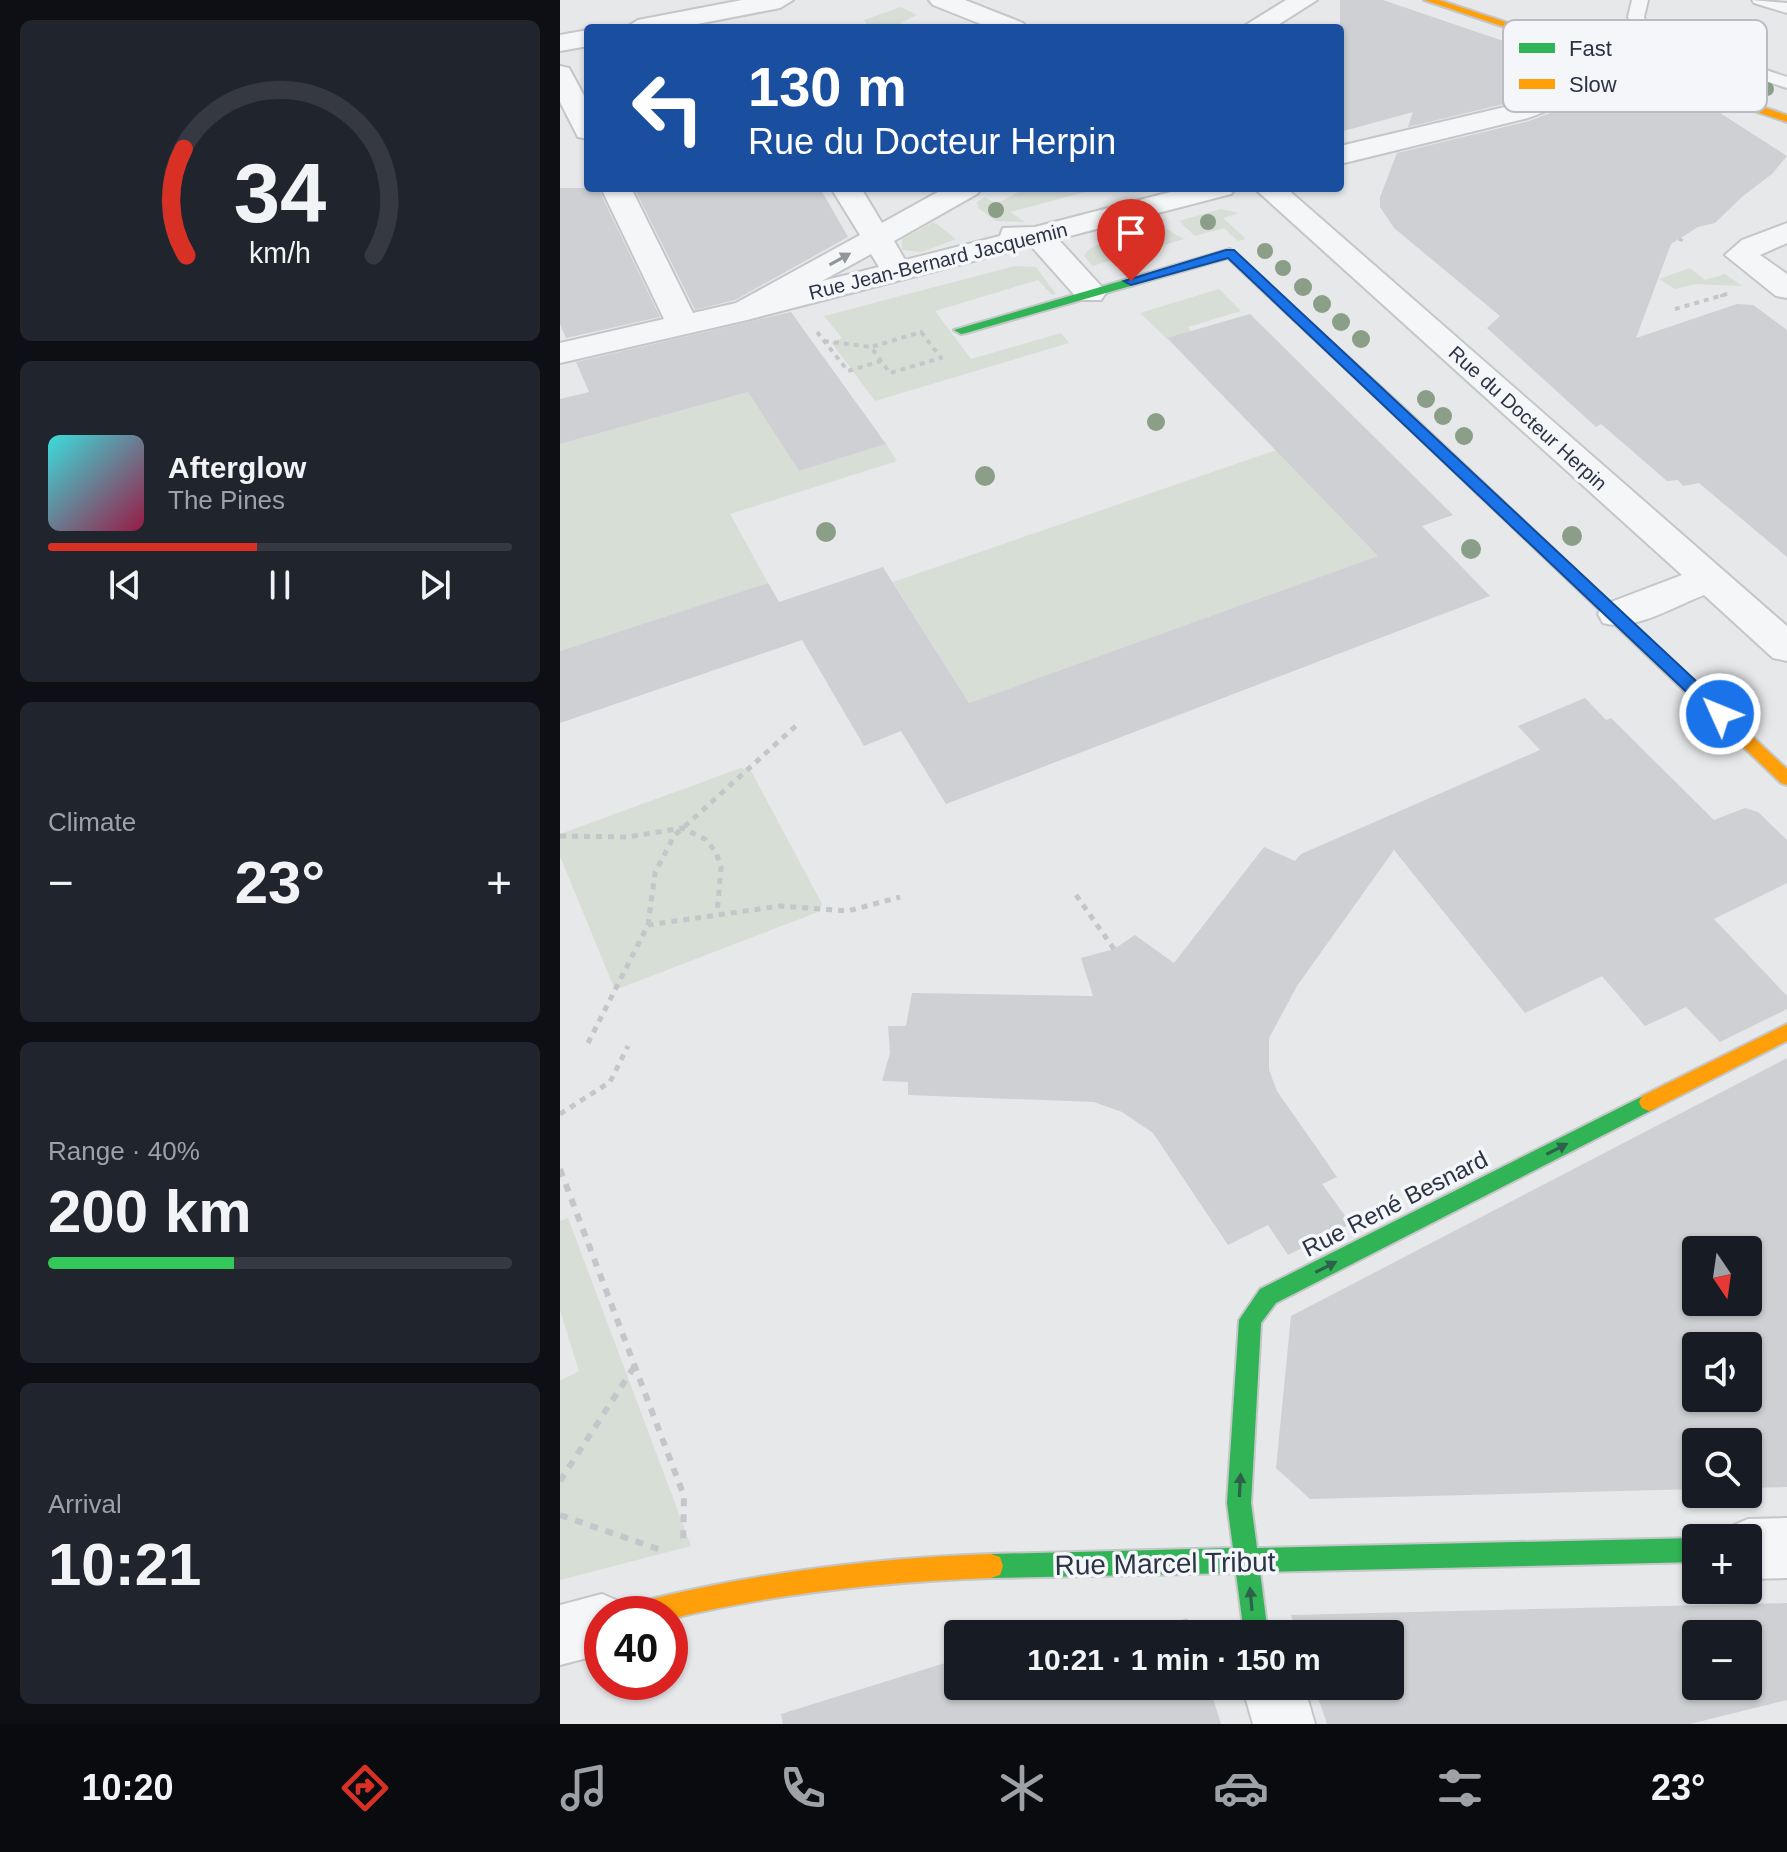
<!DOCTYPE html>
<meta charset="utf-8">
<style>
:root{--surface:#171b24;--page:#20242c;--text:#f1f3f6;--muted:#9ea1a6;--line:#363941;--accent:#d93025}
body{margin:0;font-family:Arial,sans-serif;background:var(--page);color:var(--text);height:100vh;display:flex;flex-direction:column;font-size:30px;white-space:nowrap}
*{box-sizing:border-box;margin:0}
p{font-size:26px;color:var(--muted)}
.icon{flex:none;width:44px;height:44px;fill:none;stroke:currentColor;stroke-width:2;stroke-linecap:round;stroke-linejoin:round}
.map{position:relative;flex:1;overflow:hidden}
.drawer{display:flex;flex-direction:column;gap:20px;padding:20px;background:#0d0f14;width:560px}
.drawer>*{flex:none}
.guide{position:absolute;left:24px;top:24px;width:760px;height:168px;border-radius:8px;box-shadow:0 2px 6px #0004;background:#1a4fa0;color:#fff;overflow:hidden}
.needle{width:52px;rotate:167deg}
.fabs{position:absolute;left:1122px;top:1236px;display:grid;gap:16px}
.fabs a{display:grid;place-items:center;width:80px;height:80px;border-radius:8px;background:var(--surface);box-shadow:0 2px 6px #0004;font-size:40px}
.speed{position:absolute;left:24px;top:1596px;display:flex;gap:16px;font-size:40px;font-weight:700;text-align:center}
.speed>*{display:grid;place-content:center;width:104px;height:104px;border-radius:50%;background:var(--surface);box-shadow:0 2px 6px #0004;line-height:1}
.speed .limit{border:12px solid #d22;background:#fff;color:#111}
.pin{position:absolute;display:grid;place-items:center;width:68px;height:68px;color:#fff;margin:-82px -34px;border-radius:50% 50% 50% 0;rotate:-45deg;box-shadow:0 0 8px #0007}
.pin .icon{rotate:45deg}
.me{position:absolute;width:88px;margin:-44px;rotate:314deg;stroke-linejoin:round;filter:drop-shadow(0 0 6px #0008)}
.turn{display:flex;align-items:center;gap:28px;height:168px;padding:0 32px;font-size:36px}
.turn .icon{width:104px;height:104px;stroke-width:2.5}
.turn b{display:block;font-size:56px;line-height:68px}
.big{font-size:60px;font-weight:600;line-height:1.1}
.drawer .card{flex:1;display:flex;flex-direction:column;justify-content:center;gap:12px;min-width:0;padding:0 28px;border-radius:12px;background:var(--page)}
.drawer .dial{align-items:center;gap:0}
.dial svg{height:208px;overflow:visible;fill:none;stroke:var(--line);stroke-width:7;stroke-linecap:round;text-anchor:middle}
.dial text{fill:var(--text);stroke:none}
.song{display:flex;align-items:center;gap:24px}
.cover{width:96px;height:96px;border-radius:12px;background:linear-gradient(135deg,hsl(180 70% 55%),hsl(340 70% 35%))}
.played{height:8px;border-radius:4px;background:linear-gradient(90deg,var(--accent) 45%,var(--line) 45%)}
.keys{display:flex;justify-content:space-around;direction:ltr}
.heat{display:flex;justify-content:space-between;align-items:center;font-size:44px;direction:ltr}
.charge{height:12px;border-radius:6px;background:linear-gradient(90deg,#34c759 40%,var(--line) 0)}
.trip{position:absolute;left:384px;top:1620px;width:460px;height:80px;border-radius:8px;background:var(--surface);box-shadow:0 2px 6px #0004;font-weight:600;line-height:80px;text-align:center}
.dock{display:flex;height:128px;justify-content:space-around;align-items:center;background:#090b0e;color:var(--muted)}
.dock .icon{width:56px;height:56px}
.dock .on{color:var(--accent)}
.dock b{font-size:36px;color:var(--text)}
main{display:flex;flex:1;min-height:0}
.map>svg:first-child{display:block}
</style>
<main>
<section class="drawer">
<div class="card dial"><svg viewBox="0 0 100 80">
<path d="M14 69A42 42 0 1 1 86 69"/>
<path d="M14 69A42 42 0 0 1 13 28" stroke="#d93025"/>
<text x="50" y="56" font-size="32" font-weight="700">34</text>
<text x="50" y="72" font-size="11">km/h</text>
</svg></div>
<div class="card">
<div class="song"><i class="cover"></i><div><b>Afterglow</b><p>The Pines</p></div></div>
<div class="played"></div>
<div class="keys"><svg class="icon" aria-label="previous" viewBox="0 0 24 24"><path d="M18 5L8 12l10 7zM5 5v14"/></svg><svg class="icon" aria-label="pause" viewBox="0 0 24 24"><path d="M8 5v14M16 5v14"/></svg><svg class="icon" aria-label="next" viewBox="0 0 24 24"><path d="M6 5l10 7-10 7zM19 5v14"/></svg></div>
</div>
<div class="card"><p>Climate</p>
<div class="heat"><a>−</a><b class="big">23°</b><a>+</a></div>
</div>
<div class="card"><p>Range · 40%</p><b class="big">200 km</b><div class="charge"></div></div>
<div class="card"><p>Arrival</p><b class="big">10:21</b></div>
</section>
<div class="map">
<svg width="1227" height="1724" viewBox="0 0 1227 1724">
<rect width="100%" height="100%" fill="#e6e8ea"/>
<!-- green -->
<g fill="#d6ded6">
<path d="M341,7L357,15L340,23L349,28H309L304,20Z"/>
<path d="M466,188H534L536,189L450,212L465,222L436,221L418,208L417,202L425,197L436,204Z"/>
<path d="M661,209L679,213L663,218L686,239L678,241L664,228L635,236L619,221Z"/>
<path d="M374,222L396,239L362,252L342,250V239Z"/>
<path d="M601,226L624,239L532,266L524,256C531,240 583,231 601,226Z"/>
<path d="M455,266L476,267L496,294L492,295L478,280L375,311L411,359L501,333L509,343L315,401L271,342L282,338L264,316Z"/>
<path d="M1130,268L1145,280L1165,274L1182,286L1135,284L1115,289L1099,279Z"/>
<path d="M659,289L681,311L628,327L631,331L607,339L580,313Z"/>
<path d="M188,392L239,471L326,444L337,461L170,514L208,583L0,651V444Z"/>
<path d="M716,450L818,556L409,703L333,582Z"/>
<path d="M181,768L191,771L262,904L258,912L55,990L0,856V834Z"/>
<path d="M8,1218L131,1546L0,1580V1381L19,1371L0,1310V1221Z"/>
</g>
<!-- building -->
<g fill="#ced0d3" fill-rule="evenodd">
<path d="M780,0H823L984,55L961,71L1002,84L948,103L848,127L853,112L780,132Z"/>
<path d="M1093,86L1143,102L1227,156L1212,174L1183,196L1155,223L1138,227L1111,244L1076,338L1177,304L1193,305L1227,330V557L1139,483L1123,486L1118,480L1107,481L1041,424L1036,427L927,328L940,316L834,228L820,207V197L837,153L969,121L1038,95L1071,101Z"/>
<path d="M0,188H38L100,317L6,338L0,324Z"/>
<path d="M74,188H260L288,237L175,300L135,310Z"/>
<path d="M231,312L326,444L239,471L188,392L0,444V399L29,392L16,362Z"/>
<path d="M690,314L893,515L862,526L930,596L386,804L341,731L304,746L242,640L0,723V651L208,583L219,602L323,567L409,703L818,556L607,338Z"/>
<path d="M1025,698L1046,720L1051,718L1154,820L1185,808L1198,812L1227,840V883L1154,919L1227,996V1009L1160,1042L1126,1007L1085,1026L1042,976L965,1013L834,850L737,986L709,1038V1070L717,1091L777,1177L762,1184L791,1224L728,1255L708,1225L668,1245L593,1133L562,1112L534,1102L348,1095V1082L322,1081L330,1053L328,1026H346L352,993L533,996L521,958L554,949L575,935L614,963L704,847L735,861L741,854L980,750L958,726Z"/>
<path d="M1227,1058V1487L1188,1488V1442H1136V1489L750,1499L716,1468L731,1316ZM1136,1250H1188V1302H1136ZM1136,1346H1188V1398H1136Z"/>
<path d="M1227,1603V1700L1130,1724H767L754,1686H830V1634H737L731,1615ZM1136,1634H1188V1686H1136Z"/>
<path d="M627,1618L632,1634H576L602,1626Z"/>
<path d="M398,1659V1687L649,1686L661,1724H223L221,1714Z"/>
</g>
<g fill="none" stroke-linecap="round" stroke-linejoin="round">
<defs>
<g id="lane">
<path d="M1072,0H1088L1084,17L1093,42L1130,45L1227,77V88L1122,54L1091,51L1084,65H1072L1070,61L1078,46L1068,17Z"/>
<path d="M1192,0L1227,3V13L1194,3Z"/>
</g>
<g id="street">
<path d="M182,0H233L220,8L117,28H65L78,20Z"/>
<path d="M369,0H405L463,23L467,28H431L373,5Z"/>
<path d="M726,0H757L713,28H681Z"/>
<path d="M28,30V46L0,51V35Z"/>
<path d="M1074,61L1083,63L1087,69L1083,75L968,118L780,164V146L949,106Z"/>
<path d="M0,66L9,68L28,103V139L18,137L0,102Z"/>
<path d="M41,188H71L133,313L176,303L300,235L271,188H301L322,223L385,188H422L417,194L334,241L345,260L440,236L443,228L475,227L626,188H676L671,194L498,239L541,286L546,293L541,300H519L471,246L187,320L0,363V343L104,319ZM311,254L319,267L262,281Z"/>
<path d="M694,188H726L1227,626V661L1213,658L1144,595C1115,606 1074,632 1043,623L1038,614L1043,605L1122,575Z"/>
<path d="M1227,223V243L1200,255L1227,274V298L1216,296L1165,255L1182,240Z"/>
<path d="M1227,1518V1578L1188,1579V1538H1163L1167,1528L1188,1519Z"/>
<path d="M42,1594L63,1603L68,1614H42V1654L0,1665V1605Z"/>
<path d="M682,1686H744L755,1724H693Z"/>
</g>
<g id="fast">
<path d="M670,249L847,411V417H837L668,258L406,333L401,334L394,330Z"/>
<path d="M1089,1093L1096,1096L1099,1102L1096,1108L716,1303L701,1323L691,1503L697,1548L1136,1538V1562L700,1572L708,1634H684L676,1573L431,1578L422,1575L419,1566L422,1557L431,1554L673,1548L667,1503L679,1320L700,1289Z"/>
</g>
<g id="slow">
<path d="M864,0H879L1227,115V122Z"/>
<path d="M842,410L847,411L1227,769V785L1221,783L837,417L835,414Z"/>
<path d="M1227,1024V1041L1096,1108L1089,1111L1082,1108L1079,1102L1082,1096Z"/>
<path d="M431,1554L440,1557L443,1566L440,1575L431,1578C323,1582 215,1593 110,1619V1614H67L70,1605L79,1602C195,1573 312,1558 431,1554Z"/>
</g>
</defs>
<!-- lane casing -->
<use href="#lane" stroke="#c4c6c8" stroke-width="4"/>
<!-- street casing -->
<use href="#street" stroke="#c4c6c8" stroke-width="4"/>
<!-- fast casing -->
<use href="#fast" stroke="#c4c6c8" stroke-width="4"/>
<!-- slow casing -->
<use href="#slow" stroke="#c4c6c8" stroke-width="4"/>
<!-- path-far3 -->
<g stroke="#c5c6ca" stroke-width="3" stroke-dasharray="4 4" stroke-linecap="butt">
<path d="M1119,239L1124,241"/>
<path d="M1160,296L1168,294"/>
</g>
<!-- path-far2 -->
<g stroke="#c5c6ca" stroke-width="4" stroke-dasharray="5 5" stroke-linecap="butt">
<path d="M1115,309L1167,294"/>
<path d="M257,332L288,371L321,361"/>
<path d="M361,332L381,358L330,373L311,347Z"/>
<path d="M264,341L311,347"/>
</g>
<!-- path-far1 -->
<g stroke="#c5c6ca" stroke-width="5" stroke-dasharray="6 6" stroke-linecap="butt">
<path d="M0,836L68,837L122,828L145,839L156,852L161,868L157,913"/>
<path d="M516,895L554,949"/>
<path d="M88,925L95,873L114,836L238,724"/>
<path d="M28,1043L88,925L220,906L288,911L340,897"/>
<path d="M0,1114L50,1082L68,1046"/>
</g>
<!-- path -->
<g stroke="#c5c6ca" stroke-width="6" stroke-dasharray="8 8" stroke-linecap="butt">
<path d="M0,1169L124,1496L123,1546"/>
<path d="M0,1481L74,1367"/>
<path d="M0,1515L101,1550"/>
</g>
<!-- lane -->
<use href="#lane" fill="#f5f6f7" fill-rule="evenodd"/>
<!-- street -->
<use href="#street" fill="#f5f6f7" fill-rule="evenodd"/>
<!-- fast -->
<use href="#fast" fill="#30b455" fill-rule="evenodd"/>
<!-- slow -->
<use href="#slow" fill="#ff9f0a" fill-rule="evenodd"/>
</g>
<!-- trees -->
<g fill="#8a9e88">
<circle cx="1207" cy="89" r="7"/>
<circle cx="436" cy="210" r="8"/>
<circle cx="648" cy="222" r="8"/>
<circle cx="578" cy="243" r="8"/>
<circle cx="705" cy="251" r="8"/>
<circle cx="723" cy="268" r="8"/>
<circle cx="743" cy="287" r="9"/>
<circle cx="762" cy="304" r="9"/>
<circle cx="781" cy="322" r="9"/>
<circle cx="801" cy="339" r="9"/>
<circle cx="866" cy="399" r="9"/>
<circle cx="883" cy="416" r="9"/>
<circle cx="596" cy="422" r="9"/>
<circle cx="904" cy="436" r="9"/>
<circle cx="425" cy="476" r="10"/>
<circle cx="266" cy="532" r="10"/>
<circle cx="1012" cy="536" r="10"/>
<circle cx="911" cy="549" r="10"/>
</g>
<!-- one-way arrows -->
<defs><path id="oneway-solid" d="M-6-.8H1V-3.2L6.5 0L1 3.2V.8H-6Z" transform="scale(2)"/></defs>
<use fill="#90959e" href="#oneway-solid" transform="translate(280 259) rotate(-29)"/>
<g fill="#2d614b">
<use href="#oneway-solid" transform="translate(997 1149) rotate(-27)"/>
<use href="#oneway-solid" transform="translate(766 1267) rotate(-27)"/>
<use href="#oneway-solid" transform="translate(680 1485) rotate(-87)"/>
<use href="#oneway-solid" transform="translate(691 1599) rotate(-95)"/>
</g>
<!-- route -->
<path fill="#1a73e8" stroke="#114b97" stroke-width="2" d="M666,250H674L1166,709V718H1154L668,258L571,285L564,281Z"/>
<g text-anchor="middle" stroke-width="7" stroke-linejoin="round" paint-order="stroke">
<!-- far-street labels -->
<g font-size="20" fill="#2b3445" stroke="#f4f6f9">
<text transform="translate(378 261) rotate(-14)" y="7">Rue Jean-Bernard Jacquemin</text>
<text transform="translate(968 418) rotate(42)" y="7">Rue du Docteur Herpin</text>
</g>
<!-- street labels -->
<g font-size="24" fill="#2b3445" stroke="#f4f6f9">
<text transform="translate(835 1204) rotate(-27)" y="8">Rue René Besnard</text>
</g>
<!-- near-street labels -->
<g font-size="28" fill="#2b3445" stroke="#f4f6f9">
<text transform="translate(605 1563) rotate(-1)" y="10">Rue Marcel Tribut</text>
</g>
</g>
<!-- legend -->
<rect x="943" y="20" width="264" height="92" rx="12" fill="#f4f6f9" stroke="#b8bcc3" stroke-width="2"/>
<rect x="959" y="43" width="36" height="10" fill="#30b455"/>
<rect x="959" y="79" width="36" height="10" fill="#ff9f0a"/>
<g font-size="22" fill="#2b3445">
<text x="1009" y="56">Fast</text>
<text x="1009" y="92">Slow</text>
</g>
</svg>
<div class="fabs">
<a><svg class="needle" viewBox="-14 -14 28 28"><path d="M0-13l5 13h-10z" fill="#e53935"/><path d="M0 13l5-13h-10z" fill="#9ea1a6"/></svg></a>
<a><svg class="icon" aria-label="sound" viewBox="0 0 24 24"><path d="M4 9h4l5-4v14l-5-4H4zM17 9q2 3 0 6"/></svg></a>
<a><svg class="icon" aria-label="search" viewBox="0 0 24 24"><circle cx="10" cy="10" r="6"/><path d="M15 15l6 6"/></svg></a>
<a>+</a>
<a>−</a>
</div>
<div class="speed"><div class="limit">40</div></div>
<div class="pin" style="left:571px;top:281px;background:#d93025"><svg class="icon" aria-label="arrive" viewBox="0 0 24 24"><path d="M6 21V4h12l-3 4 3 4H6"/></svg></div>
<svg class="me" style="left:1160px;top:714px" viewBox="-20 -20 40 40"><circle r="17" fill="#1a73e8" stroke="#fff" stroke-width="3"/><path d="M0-11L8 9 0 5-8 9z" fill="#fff"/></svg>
<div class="trip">10:21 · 1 min · 150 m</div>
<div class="guide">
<div class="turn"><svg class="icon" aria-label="left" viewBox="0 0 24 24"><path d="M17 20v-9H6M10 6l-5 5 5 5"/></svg><div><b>130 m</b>Rue du Docteur Herpin</div></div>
</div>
</div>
</main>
<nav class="dock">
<b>10:20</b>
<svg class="icon on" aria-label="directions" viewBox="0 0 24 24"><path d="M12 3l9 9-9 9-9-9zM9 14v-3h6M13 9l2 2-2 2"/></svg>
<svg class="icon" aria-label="music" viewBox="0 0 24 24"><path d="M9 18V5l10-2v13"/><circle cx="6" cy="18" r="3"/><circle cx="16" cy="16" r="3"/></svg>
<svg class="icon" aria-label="phone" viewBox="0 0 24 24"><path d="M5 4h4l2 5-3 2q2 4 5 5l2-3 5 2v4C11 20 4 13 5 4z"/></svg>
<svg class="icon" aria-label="climate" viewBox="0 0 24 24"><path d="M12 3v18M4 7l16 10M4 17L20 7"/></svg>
<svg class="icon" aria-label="car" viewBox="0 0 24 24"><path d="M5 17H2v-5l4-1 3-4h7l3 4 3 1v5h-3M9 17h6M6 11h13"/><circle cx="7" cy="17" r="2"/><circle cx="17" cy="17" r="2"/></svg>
<svg class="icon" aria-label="filters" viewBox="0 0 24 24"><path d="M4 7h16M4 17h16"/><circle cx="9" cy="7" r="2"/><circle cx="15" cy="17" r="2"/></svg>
<b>23°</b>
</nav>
